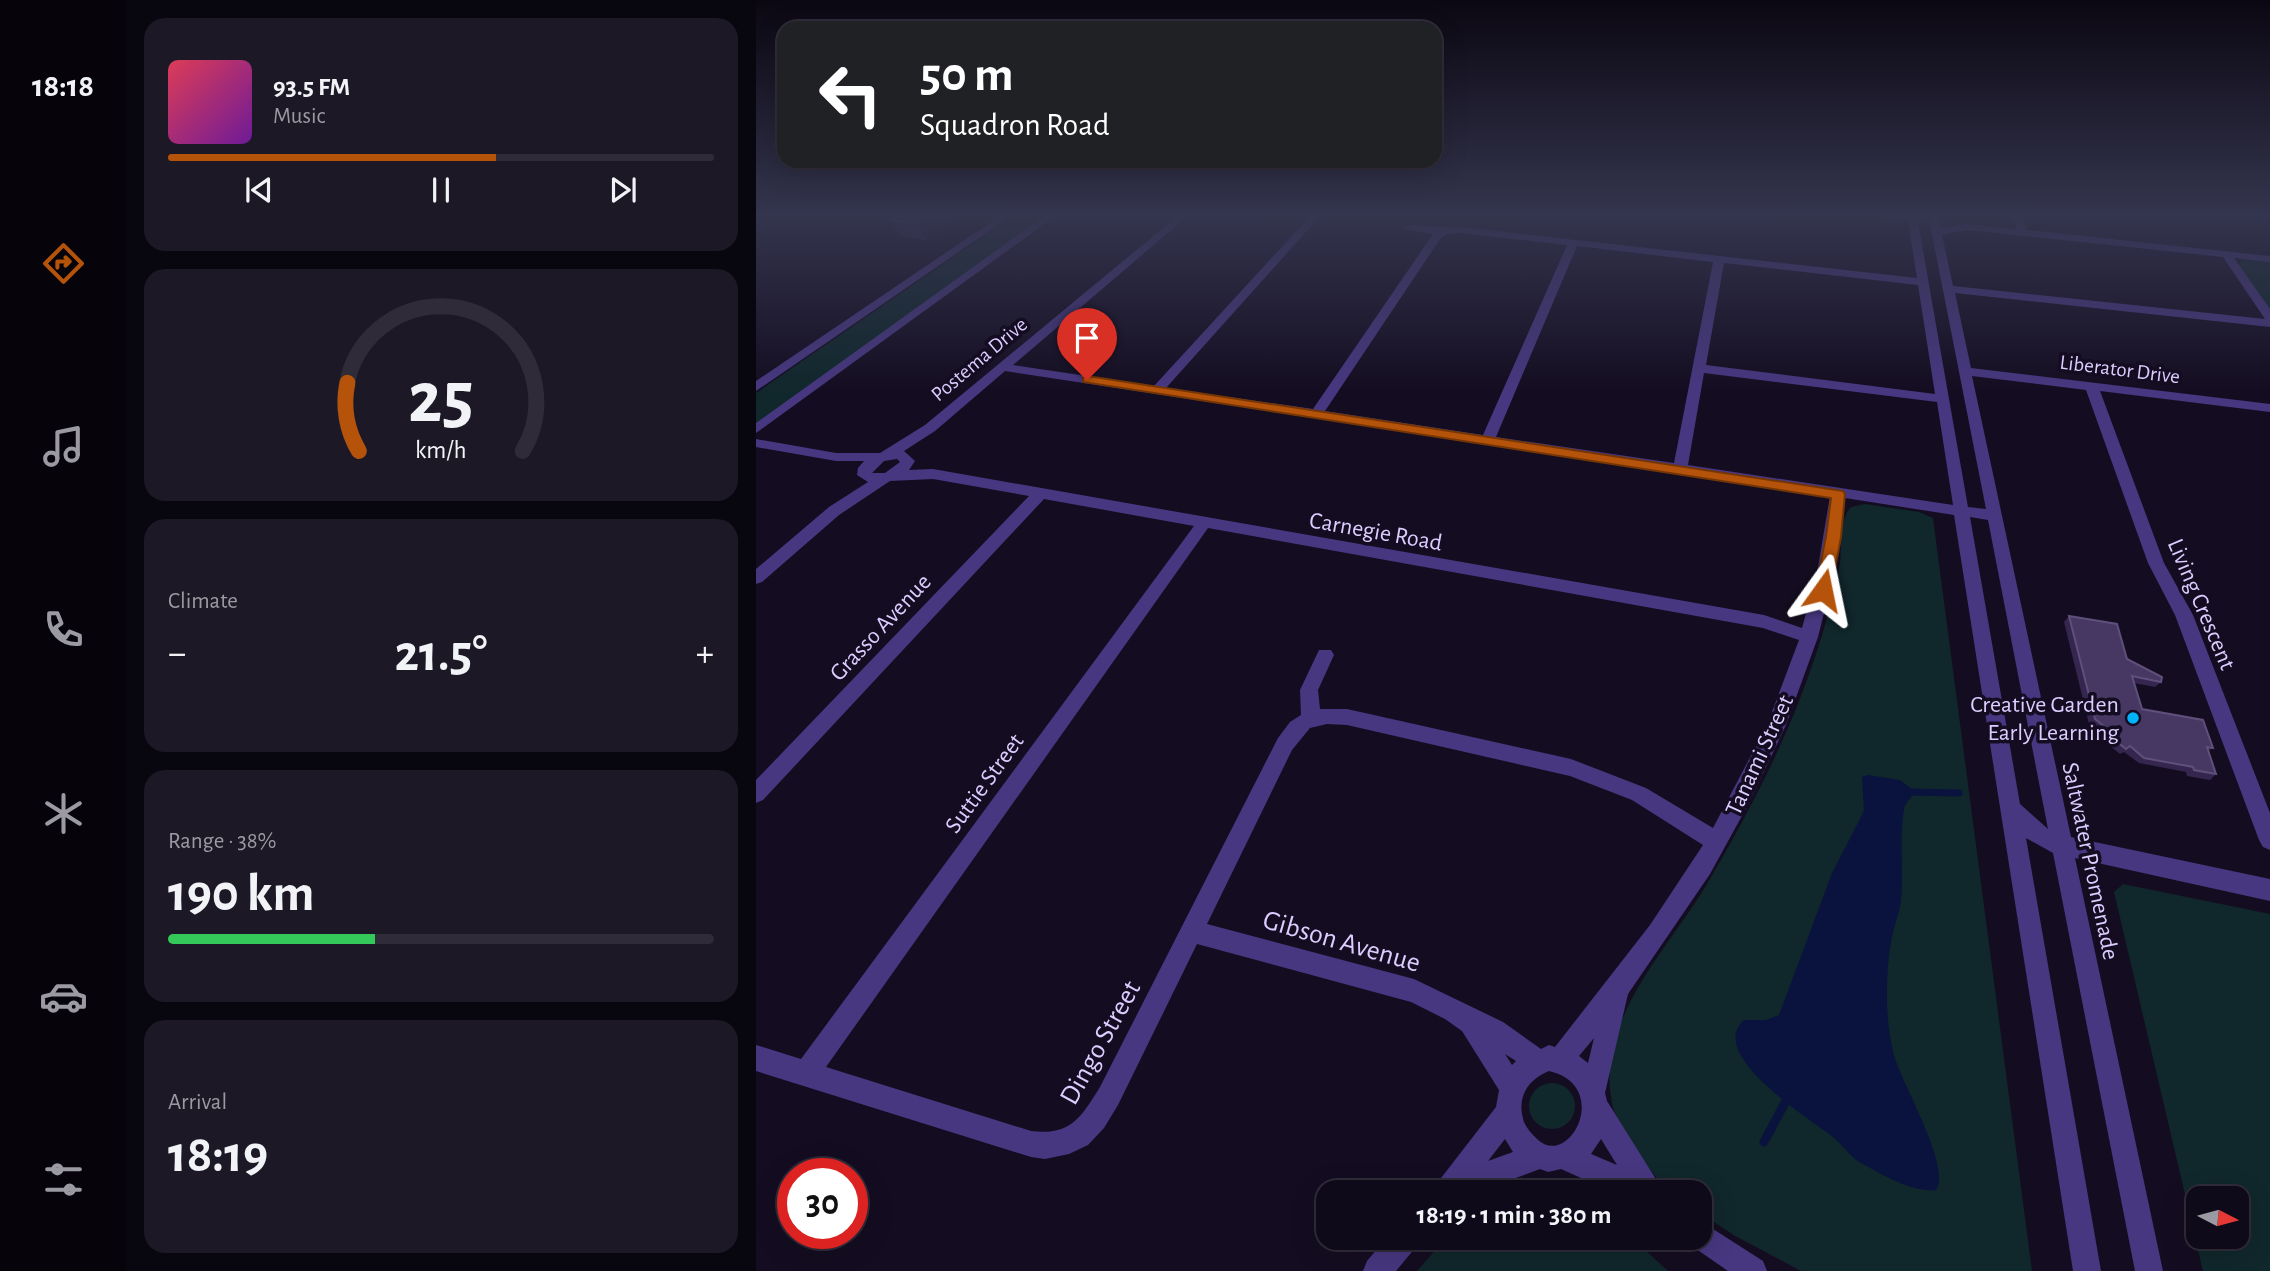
<!DOCTYPE html>
<meta charset="utf-8">
<style>
:root{--surface:#0f0a19;--page:#1d1826;--text:#f1f3f6;--muted:#9b9aa2;--line:#2f2b38;--accent:#b45309}
body{margin:0;font-family:"Alegreya Sans",sans-serif;background:var(--page);color:var(--text);height:100vh;display:flex;flex-direction:column;font-size:26px;white-space:nowrap}
*{box-sizing:border-box;margin:0}
p{font-size:23px;color:var(--muted)}
.icon{flex:none;width:38px;height:38px;fill:none;stroke:currentColor;stroke-width:2;stroke-linecap:round;stroke-linejoin:round}
.map{position:relative;flex:1;overflow:hidden}
.sheet{display:flex;flex-direction:column;gap:18px;padding:18px;background:#08060e;width:630px}
.sheet>*{flex:none}
.hud{position:absolute;left:21px;top:21px;width:665px;height:147px;border-radius:21px;box-shadow:0 7px 28px #0002,0 0 0 2px var(--line);background:#202124;color:#fff;overflow:hidden}
.needle{width:46px;rotate:96deg}
.buttons{position:absolute;left:1430px;top:1186px;display:grid;gap:14px}
.buttons a{display:grid;place-items:center;width:63px;height:63px;border-radius:14px;background:var(--surface);box-shadow:0 7px 28px #0002,0 0 0 2px var(--line);font-size:35px}
.speed{position:absolute;left:21px;top:1158px;display:flex;gap:14px;font-size:35px;font-weight:700;text-align:center}
.speed>*{display:grid;place-content:center;width:91px;height:91px;border-radius:50%;background:var(--surface);box-shadow:0 7px 28px #0002,0 0 0 2px var(--line);line-height:1}
.speed .limit{border:10px solid #d22;background:#fff;color:#111}
.pin{position:absolute;display:grid;place-items:center;width:60px;height:60px;color:#fff;margin:-72px -30px;border-radius:50% 50% 50% 0;rotate:-45deg;box-shadow:0 0 7px #0007}
.pin .icon{rotate:45deg}
.me{position:absolute;width:77px;margin:-38px;rotate:12deg;stroke-linejoin:round;filter:drop-shadow(0 0 5px #0008)}
.turn{display:flex;align-items:center;gap:24px;height:147px;padding:0 28px;font-size:32px}
.turn .icon{width:91px;height:91px;stroke-width:2.5}
.turn b{display:block;font-size:49px;line-height:60px}
.big{font-size:52px;font-weight:700;line-height:1.1}
.sheet .tile{flex:1;display:flex;flex-direction:column;justify-content:center;gap:10px;min-width:0;padding:0 24px;border-radius:21px;background:var(--page)}
.sheet .dial{align-items:center;gap:0}
.dial svg{height:182px;overflow:visible;fill:none;stroke:var(--line);stroke-width:7;stroke-linecap:round;text-anchor:middle}
.dial text{fill:var(--text);stroke:none}
.song{display:flex;align-items:center;gap:21px}
.cover{width:84px;height:84px;border-radius:10px;background:linear-gradient(135deg,hsl(350 70% 55%),hsl(280 70% 35%))}
.played{height:7px;border-radius:4px;background:linear-gradient(90deg,var(--accent) 60%,var(--line) 60%)}
.keys{display:flex;justify-content:space-around;direction:ltr}
.heat{display:flex;justify-content:space-between;align-items:center;font-size:38px;direction:ltr}
.charge{height:10px;border-radius:5px;background:linear-gradient(90deg,#34c759 38%,var(--line) 0)}
.trip{position:absolute;left:560px;top:1180px;width:396px;height:70px;border-radius:21px;background:var(--surface);box-shadow:0 7px 28px #0002,0 0 0 2px var(--line);font-weight:700;line-height:70px;text-align:center}
main{display:flex;flex:1;min-height:0}
.tab-bar{display:flex;flex-direction:column;width:126px;justify-content:space-around;align-items:center;background:#06040a;color:var(--muted)}
.tab-bar .icon{width:49px;height:49px}
.tab-bar .active{color:var(--accent)}
.tab-bar b{font-size:32px;color:var(--text)}
.map>svg:first-child{display:block}
</style>
<main>
<nav class="tab-bar">
<b>18:18</b>
<svg class="icon active" aria-label="directions" viewBox="0 0 24 24"><path d="M12 3l9 9-9 9-9-9zM9 14v-3h6M13 9l2 2-2 2"/></svg>
<svg class="icon" aria-label="music" viewBox="0 0 24 24"><path d="M9 18V5l10-2v13"/><circle cx="6" cy="18" r="3"/><circle cx="16" cy="16" r="3"/></svg>
<svg class="icon" aria-label="phone" viewBox="0 0 24 24"><path d="M5 4h4l2 5-3 2q2 4 5 5l2-3 5 2v4C11 20 4 13 5 4z"/></svg>
<svg class="icon" aria-label="climate" viewBox="0 0 24 24"><path d="M12 3v18M4 7l16 10M4 17L20 7"/></svg>
<svg class="icon" aria-label="car" viewBox="0 0 24 24"><path d="M5 17H2v-5l4-1 3-4h7l3 4 3 1v5h-3M9 17h6M6 11h13"/><circle cx="7" cy="17" r="2"/><circle cx="17" cy="17" r="2"/></svg>
<svg class="icon" aria-label="filters" viewBox="0 0 24 24"><path d="M4 7h16M4 17h16"/><circle cx="9" cy="7" r="2"/><circle cx="15" cy="17" r="2"/></svg>
</nav>
<section class="sheet">
<div class="tile">
<div class="song"><i class="cover"></i><div><b>93.5 FM</b><p>Music</p></div></div>
<div class="played"></div>
<div class="keys"><svg class="icon" aria-label="previous" viewBox="0 0 24 24"><path d="M18 5L8 12l10 7zM5 5v14"/></svg><svg class="icon" aria-label="pause" viewBox="0 0 24 24"><path d="M8 5v14M16 5v14"/></svg><svg class="icon" aria-label="next" viewBox="0 0 24 24"><path d="M6 5l10 7-10 7zM19 5v14"/></svg></div>
</div>
<div class="tile dial"><svg viewBox="0 0 100 80">
<path d="M14 69A42 42 0 1 1 86 69"/>
<path d="M14 69A42 42 0 0 1 9 39" stroke="#b45309"/>
<text x="50" y="56" font-size="32" font-weight="700">25</text>
<text x="50" y="72" font-size="11">km/h</text>
</svg></div>
<div class="tile"><p>Climate</p>
<div class="heat"><a>−</a><b class="big">21.5°</b><a>+</a></div>
</div>
<div class="tile"><p>Range · 38%</p><b class="big">190 km</b><div class="charge"></div></div>
<div class="tile"><p>Arrival</p><b class="big">18:19</b></div>
</section>
<div class="map">
<svg width="1514" height="1271" viewBox="0 0 1514 1271">
<rect width="100%" height="100%" fill="#140d21"/>
<!-- green -->
<g fill="#10272b" fill-rule="evenodd">
<path d="M260,214H293L0,424V393Z"/>
<path d="M1486,259L1514,261V311L1482,265Z"/>
<path d="M1109,504L1163,512L1177,518L1276,1271H1045L979,1236L943,1212V1192C936,1192 924,1194 917,1191C904,1186 889,1163 882,1152C873,1139 863,1126 858,1111C834,1025 911,951 951,884C984,828 1015,770 1040,709C1058,663 1075,613 1084,563C1086,547 1083,519 1095,507Z"/>
<path d="M1367,884L1514,914V1271H1447L1358,892ZM1442,1199H1480V1237H1442Z"/>
<circle cx="796" cy="1106" r="23"/>
<path d="M691,1237H875L912,1271H661Z"/>
</g>
<!-- water -->
<path fill="#09133e" d="M1112,775L1144,780L1158,791C1156,799 1149,802 1148,809C1143,839 1148,870 1145,901C1143,915 1137,928 1135,942C1129,976 1129,1021 1138,1055C1145,1083 1196,1166 1180,1190C1157,1193 1125,1174 1105,1163C1094,1157 1087,1145 1077,1137C1055,1120 949,1054 988,1020H1010L1023,1015L1076,873L1104,819L1108,810L1106,777Z"/>
<g fill="none" stroke-linecap="round" stroke-linejoin="round">
<!-- stream-far1 -->
<path stroke="#09133e" stroke-width="7" d="M1152,792L1203,793"/>
<!-- stream -->
<path stroke="#09133e" stroke-width="9" d="M1008,1142L1032,1097"/>
<!-- minor -->
<g fill="#473780" fill-rule="evenodd">
<path d="M247,214H258L0,391V381Z"/>
<path d="M291,214H302L0,433V423Z"/>
<path d="M424,214H434L257,365L398,386L556,214H566L410,388L557,409L677,234L647,229L646,227C652,223 692,228 704,227L1161,278L1152,221L1111,217L1106,214H1161L1170,219L1162,222L1212,507L1230,509L1172,214H1182L1185,228L1211,224L1260,229L1255,214H1265L1271,230L1514,256V262L1478,258L1514,309V327L1199,293L1215,368L1514,404V412L1344,391L1408,563L1437,615L1514,813V850L1507,847L1503,840L1419,615L1392,563L1330,390L1216,376L1315,837L1514,879V901L1319,858L1407,1271H1379L1297,853L1270,838L1345,1271H1317L1198,515L1089,498L1078,573L1062,637L1030,725L993,803L954,874L872,994L849,1093L851,1101L908,1192H856L805,1169L792,1172L784,1169L722,1192H678L682,1182L740,1107L743,1090L706,1031L689,1019L655,1002L441,944L362,1105L348,1128L332,1145L313,1154L289,1159L275,1157L0,1071V1045L45,1059L438,526L288,499L7,800L0,803V780L273,496L177,479L134,481L83,515L6,582L0,584V569L73,507L112,482L101,475L102,468L108,461H80L0,447V439L80,453H124L169,425ZM1211,230L1467,257L1509,319L1197,286L1186,235ZM704,233L811,245L727,435L569,411L684,239L691,234ZM821,246L957,262L918,463L740,437ZM968,263L1162,285L1179,394L950,365ZM249,371L1074,496L1061,573L1046,628L1008,615L177,469L153,470L159,461L148,451L179,431ZM948,373L1181,402L1197,505L932,465ZM141,459L144,462L129,473H116L128,461ZM1214,517L1232,520L1292,829L1264,804ZM452,528L1007,628L1043,640L1011,725L957,828L890,788L815,759L591,709H564L562,690L578,655L575,650H563L544,690L545,715L534,722L522,738L344,1087C325,1118 314,1136 275,1131L70,1067ZM571,724L591,725L814,776L876,800L947,845L894,925L799,1047L793,1045L785,1049L747,1022L658,979L451,924L536,750L554,728ZM838,1038L832,1063L823,1056ZM749,1054L760,1061L756,1065ZM793,1071C857,1086 813,1170 781,1139C776,1134 771,1129 768,1122C760,1098 771,1080 793,1071ZM749,1139L757,1152L732,1161ZM845,1139L861,1165L835,1154Z"/>
<path d="M943,1220L1007,1261L1011,1271H972L933,1244L930,1237H943Z"/>
<path d="M631,1237H664L660,1247L640,1271H607L611,1261Z"/>
</g>
</g>
<!-- wall -->
<g fill="#35264f">
<path d="M146,214H210L170,240L144,236L135,220Z"/>
<path d="M1313,616L1405,682L1399,687L1378,683L1386,709L1457,748L1452,751L1460,774L1454,780L1431,776L1430,772L1383,763L1368,752L1364,754L1346,739L1349,736L1333,724L1308,622Z"/>
</g>
<!-- shaded-wall -->
<path fill="#201435" d="M177,214H210L170,240L161,223Z"/>
<!-- building -->
<g fill="#463862" stroke="#5e4f7b" stroke-width="2">
<path d="M146,214H177L161,223L135,220Z"/>
<path d="M1313,616L1361,624L1371,659L1406,677L1405,682L1376,676L1386,709L1447,720L1457,748L1451,747L1460,774L1438,770L1437,767L1388,758L1374,746L1370,749L1351,734L1354,731L1339,719Z"/>
</g>
<!-- sky -->
<linearGradient id="sky" x2="0" y2="1"><stop stop-color="#0b0712"/><stop offset="0.55" stop-color="#34354e"/><stop offset="1" stop-color="#34354e" stop-opacity="0"/></linearGradient>
<rect width="1514" height="391" fill="url(#sky)"/>
<!-- route -->
<path fill="#b45309" stroke="#753606" stroke-width="2" d="M331,376L1087,491L1089,494L1085,537L1075,590L1067,595L1059,590L1070,537L1075,498L327,382V377Z"/>
<!-- markers -->
<circle fill="#00b3f8" stroke="#140d21" stroke-width="2.5" cx="1377" cy="718" r="7"/>
<g text-anchor="middle" stroke-width="7" stroke-linejoin="round" paint-order="stroke">
<!-- far-street labels -->
<g font-size="21" fill="#dbcdff" stroke="#140d21">
<text transform="translate(223 359) rotate(-40)" y="7">Postema Drive</text>
<text transform="translate(1364 369) rotate(7)" y="7">Liberator Drive</text>
</g>
<!-- street labels -->
<g font-size="24" fill="#dbcdff" stroke="#140d21">
<text transform="translate(620 531) rotate(10)" y="8">Carnegie Road</text>
<text transform="translate(1446 604) rotate(67)" y="8">Living Crescent</text>
<text transform="translate(124 627) rotate(-47)" y="8">Grasso Avenue</text>
<text transform="translate(1003 755) rotate(-65)" y="8">Tanami Street</text>
<text transform="translate(228 783) rotate(-54)" y="8">Suttie Street</text>
<text transform="translate(1335 861) rotate(78)" y="8">Saltwater Promenade</text>
</g>
<!-- poi labels -->
<g font-size="24" fill="#dbcdff" stroke="#140d21" text-anchor="end">
<text x="1363" y="712">Creative Garden<tspan x="1363" dy="28">Early Learning</tspan></text>
</g>
<!-- near-street labels -->
<g font-size="28" fill="#dbcdff" stroke="#140d21">
<text transform="translate(586 940) rotate(16)" y="10">Gibson Avenue</text>
<text transform="translate(343 1042) rotate(-61)" y="10">Dingo Street</text>
</g>
</g>
</svg>
<div class="buttons">
<a><svg class="needle" viewBox="-14 -14 28 28"><path d="M0-13l5 13h-10z" fill="#e53935"/><path d="M0 13l5-13h-10z" fill="#9b9aa2"/></svg></a>
</div>
<div class="speed"><div class="limit">30</div></div>
<div class="pin" style="left:331px;top:380px;background:#d93025"><svg class="icon" aria-label="arrive" viewBox="0 0 24 24"><path d="M6 21V4h12l-3 4 3 4H6"/></svg></div>
<svg class="me" style="left:1067px;top:590px" viewBox="-20 -20 40 40"><path d="M0-17L14 15 0 8-14 15z" fill="#b45309" stroke="#fff" stroke-width="4"/></svg>
<div class="trip">18:19 · 1 min · 380 m</div>
<div class="hud">
<div class="turn"><svg class="icon" aria-label="left" viewBox="0 0 24 24"><path d="M17 20v-9H6M10 6l-5 5 5 5"/></svg><div><b>50 m</b>Squadron Road</div></div>
</div>
</div>
</main>
